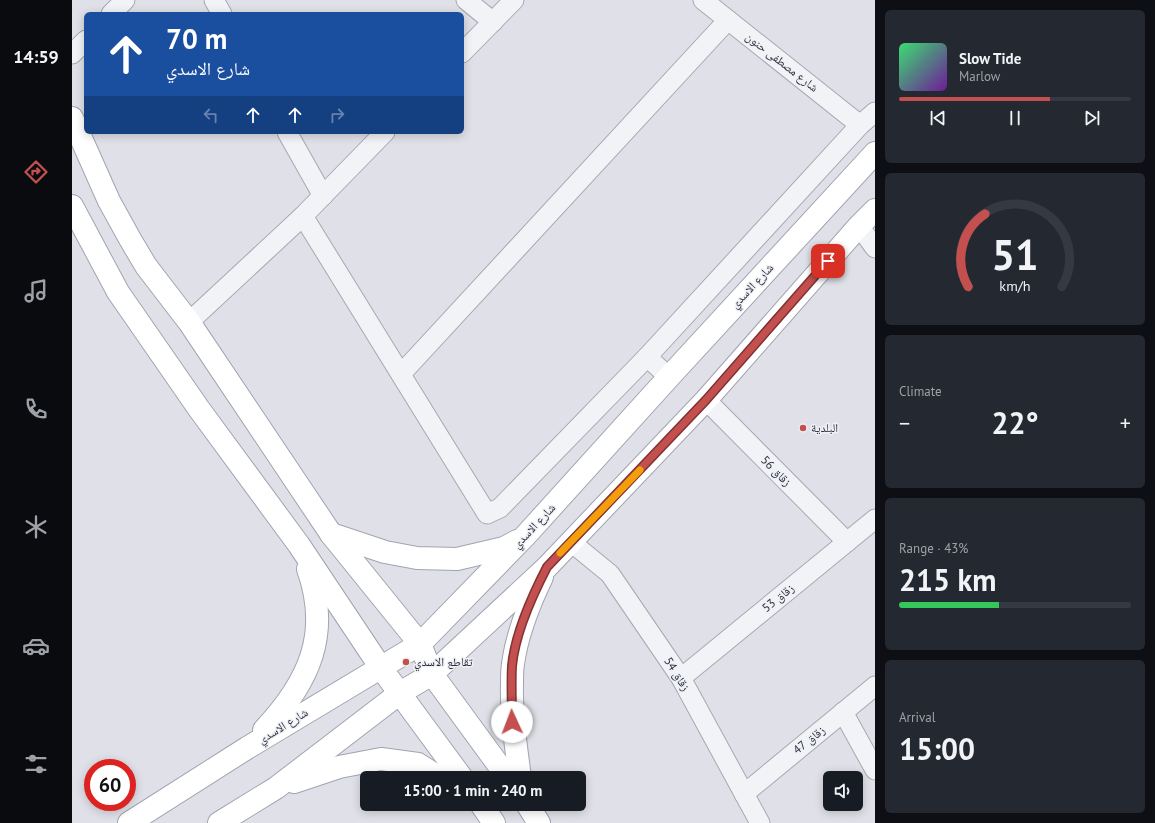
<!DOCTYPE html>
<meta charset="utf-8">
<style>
:root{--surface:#171b24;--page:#242831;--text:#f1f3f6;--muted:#9ea1a6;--line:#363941;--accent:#c34f4e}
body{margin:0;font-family:"PT Sans","Noto Naskh Arabic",sans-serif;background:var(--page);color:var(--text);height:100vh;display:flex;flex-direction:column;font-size:15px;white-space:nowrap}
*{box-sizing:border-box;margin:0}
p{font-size:13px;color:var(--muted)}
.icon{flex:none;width:22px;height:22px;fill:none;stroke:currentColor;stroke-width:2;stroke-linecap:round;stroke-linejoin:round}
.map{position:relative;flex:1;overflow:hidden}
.details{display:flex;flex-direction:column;gap:10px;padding:10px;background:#0d0f14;width:280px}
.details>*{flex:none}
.banner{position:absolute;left:12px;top:12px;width:380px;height:122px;border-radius:6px;box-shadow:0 2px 10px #0003;background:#1a4fa0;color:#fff;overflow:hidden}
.buttons{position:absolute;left:751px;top:771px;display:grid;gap:8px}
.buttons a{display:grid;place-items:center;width:40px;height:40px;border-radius:6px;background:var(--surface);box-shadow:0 2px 10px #0003;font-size:20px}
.speed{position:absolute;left:12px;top:759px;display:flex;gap:8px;font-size:20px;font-weight:700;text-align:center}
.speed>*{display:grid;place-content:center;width:52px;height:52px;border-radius:50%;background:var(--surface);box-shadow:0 2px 10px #0003;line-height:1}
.speed .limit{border:6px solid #d22;background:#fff;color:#111}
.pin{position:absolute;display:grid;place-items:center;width:34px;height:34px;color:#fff;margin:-17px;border-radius:8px;box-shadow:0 2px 6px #0006}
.me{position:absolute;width:44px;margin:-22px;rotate:358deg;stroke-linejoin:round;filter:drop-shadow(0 0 3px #0008)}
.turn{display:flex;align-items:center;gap:14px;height:84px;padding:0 16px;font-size:18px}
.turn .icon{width:52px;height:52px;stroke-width:2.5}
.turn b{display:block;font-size:28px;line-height:34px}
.lanes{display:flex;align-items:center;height:38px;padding:0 16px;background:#0003;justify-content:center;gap:20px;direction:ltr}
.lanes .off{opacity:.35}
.big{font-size:30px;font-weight:700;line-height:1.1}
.details .tile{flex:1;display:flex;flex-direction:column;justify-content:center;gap:6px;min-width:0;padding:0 14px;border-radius:6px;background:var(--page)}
.details .dial{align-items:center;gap:0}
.dial svg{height:104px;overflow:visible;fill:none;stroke:var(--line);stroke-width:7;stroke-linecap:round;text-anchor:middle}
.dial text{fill:var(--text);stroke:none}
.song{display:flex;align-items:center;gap:12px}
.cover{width:48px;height:48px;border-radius:6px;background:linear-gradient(135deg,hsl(140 70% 55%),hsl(280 70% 35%))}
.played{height:4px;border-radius:2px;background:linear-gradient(90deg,var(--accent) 65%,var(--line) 65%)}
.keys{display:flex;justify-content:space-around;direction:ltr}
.heat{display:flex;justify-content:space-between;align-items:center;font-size:22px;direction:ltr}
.charge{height:6px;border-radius:3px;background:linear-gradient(90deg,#34c759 43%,var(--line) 0)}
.trip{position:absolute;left:288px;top:771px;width:226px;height:40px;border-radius:6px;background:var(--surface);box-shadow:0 2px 10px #0003;font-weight:700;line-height:40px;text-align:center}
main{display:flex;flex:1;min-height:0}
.tabs{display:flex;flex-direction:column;width:72px;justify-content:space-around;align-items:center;background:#090b0e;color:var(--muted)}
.tabs .icon{width:28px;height:28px}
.tabs .current{color:var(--accent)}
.tabs b{font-size:18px;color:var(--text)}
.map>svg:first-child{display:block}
</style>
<main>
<nav class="tabs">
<b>14:59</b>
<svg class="icon current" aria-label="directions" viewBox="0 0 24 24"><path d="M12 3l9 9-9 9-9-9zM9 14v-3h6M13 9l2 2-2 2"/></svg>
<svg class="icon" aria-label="music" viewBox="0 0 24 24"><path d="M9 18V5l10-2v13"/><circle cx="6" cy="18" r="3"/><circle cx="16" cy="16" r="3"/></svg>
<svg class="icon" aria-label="phone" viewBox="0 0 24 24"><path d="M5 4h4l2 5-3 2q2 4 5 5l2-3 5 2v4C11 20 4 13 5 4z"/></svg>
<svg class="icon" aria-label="climate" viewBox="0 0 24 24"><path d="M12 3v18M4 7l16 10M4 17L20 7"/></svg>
<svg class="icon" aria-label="car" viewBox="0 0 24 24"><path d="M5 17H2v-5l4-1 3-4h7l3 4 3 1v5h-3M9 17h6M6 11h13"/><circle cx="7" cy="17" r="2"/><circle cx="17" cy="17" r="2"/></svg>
<svg class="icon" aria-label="filters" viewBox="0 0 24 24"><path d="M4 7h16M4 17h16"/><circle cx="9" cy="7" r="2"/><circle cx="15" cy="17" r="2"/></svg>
</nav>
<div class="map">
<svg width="803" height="823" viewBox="0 0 803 823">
<rect width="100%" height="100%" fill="#e0e1e8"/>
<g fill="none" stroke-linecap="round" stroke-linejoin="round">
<defs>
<g id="minor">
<path d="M142,0L150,14"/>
<path d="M394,0L421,22"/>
<path d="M631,0L788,125"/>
<path d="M39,14L53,0"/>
<path d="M390,53L442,0"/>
<path d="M0,54L14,40"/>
<path d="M215,132L251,196"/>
<path d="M231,216L415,514L428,508L575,357L788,125L803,112"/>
<path d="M787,226L803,248"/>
<path d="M117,322L231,216L313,132"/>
<path d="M575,357L597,377"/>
<path d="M329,374L656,20"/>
<path d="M634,400L775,542"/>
<path d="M499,542L538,574L609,678L688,823"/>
<path d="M609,678L803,519"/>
<path d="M771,712L803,770"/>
<path d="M672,794L803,686"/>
</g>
<g id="primary">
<path d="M0,118L37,201L58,239L74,266L117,322L259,534L348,644L360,674L436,778"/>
<path d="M0,206L46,292L127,409L227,545L309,668L390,778"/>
<path d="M259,534L313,552L345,558L385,559L432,548L445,541"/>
<path d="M192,730C237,682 259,634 236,569"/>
<path d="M448,778C444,746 439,715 440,683C440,677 440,670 441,664C445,634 457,604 470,577"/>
<path d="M222,782L267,767L309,759L346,764L368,778"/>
<path d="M409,804L422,823"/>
<path d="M455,804L467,823"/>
<path d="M57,823L175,748L348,644L454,535L597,377L803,153"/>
<path d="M147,823L204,788L328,693L360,674L475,567L634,400L787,226L803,210"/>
</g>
</defs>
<!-- minor casing -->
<use href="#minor" stroke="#a6a8b2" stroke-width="21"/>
<!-- primary casing -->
<use href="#primary" stroke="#a0a4b2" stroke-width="24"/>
<!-- minor -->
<use href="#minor" stroke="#f2f3f6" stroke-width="19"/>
<!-- primary -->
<use href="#primary" stroke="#fff" stroke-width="22"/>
</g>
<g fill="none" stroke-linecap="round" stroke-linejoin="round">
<defs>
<path id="route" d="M440,722C440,703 439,684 440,666C443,633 460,596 475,567L634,400L756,261"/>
</defs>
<!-- route casing -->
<use href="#route" stroke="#7f3333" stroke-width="10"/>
<!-- route -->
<use href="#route" stroke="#c34f4e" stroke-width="7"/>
<!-- slow -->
<path stroke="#f59e0b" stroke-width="7" d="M488,553L568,470"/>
</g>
<!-- markers -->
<g fill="#c34f4e" stroke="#eff1f5" stroke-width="1.5">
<circle cx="731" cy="428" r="4"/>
<circle cx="334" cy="662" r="4"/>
</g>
<g text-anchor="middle" stroke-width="3" stroke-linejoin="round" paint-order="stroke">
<!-- street labels -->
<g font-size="12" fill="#2a2e3e" stroke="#eff1f5">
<text transform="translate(710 62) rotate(38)" y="4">شارع مصطفى حنون</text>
<text transform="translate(680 286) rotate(-47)" y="4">شارع الاسدي</text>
<text transform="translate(704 471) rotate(45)" y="4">زقاق 56</text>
<text transform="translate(462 526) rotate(-47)" y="4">شارع الاسدي</text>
<text transform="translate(706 598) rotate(-39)" y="4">زقاق 53</text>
<text transform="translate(605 674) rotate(58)" y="4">زقاق 54</text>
<text transform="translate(211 726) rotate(-32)" y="4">شارع الاسدي</text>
<text transform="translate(737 740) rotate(-39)" y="4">زقاق 47</text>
</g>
<!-- poi labels -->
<g font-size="12" fill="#2a2e3e" stroke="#eff1f5" text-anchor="start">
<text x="739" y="432">البلدية</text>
<text x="342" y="666">تقاطع الاسدي</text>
</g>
</g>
</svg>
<div class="buttons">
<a><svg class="icon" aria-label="sound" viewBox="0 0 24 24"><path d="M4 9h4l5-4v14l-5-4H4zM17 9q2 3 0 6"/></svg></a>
</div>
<div class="speed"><div class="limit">60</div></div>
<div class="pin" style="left:756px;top:261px;background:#d93025"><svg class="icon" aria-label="arrive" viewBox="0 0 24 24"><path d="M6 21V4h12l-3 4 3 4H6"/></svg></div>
<svg class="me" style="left:440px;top:722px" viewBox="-20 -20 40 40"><circle r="19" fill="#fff"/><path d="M0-13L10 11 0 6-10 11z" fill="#c34f4e"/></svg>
<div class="trip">15:00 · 1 min · 240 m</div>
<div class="banner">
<div class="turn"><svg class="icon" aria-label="ahead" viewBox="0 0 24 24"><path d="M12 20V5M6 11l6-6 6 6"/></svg><div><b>70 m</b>شارع الاسدي</div></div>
<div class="lanes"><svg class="icon off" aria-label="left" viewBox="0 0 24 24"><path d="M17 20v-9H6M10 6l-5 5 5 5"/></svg><svg class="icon" aria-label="ahead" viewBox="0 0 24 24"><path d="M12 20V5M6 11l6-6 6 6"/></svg><svg class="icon" aria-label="ahead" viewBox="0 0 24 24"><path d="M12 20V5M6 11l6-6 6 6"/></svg><svg class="icon off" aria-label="right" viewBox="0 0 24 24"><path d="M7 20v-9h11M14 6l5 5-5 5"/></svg></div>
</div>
</div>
<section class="details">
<div class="tile">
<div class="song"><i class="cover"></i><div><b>Slow Tide</b><p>Marlow</p></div></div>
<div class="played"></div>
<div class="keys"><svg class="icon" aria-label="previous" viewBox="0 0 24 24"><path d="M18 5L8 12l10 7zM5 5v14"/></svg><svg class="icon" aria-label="pause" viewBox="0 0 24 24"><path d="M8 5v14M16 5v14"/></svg><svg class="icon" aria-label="next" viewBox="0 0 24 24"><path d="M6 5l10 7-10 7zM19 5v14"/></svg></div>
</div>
<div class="tile dial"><svg viewBox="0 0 100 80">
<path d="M14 69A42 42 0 1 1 86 69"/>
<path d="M14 69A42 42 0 0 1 27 13" stroke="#c34f4e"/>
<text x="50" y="56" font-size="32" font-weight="700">51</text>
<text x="50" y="72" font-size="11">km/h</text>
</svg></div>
<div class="tile"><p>Climate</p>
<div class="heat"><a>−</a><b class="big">22°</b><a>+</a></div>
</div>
<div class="tile"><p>Range · 43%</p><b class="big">215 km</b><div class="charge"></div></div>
<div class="tile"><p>Arrival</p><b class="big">15:00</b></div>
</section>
</main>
